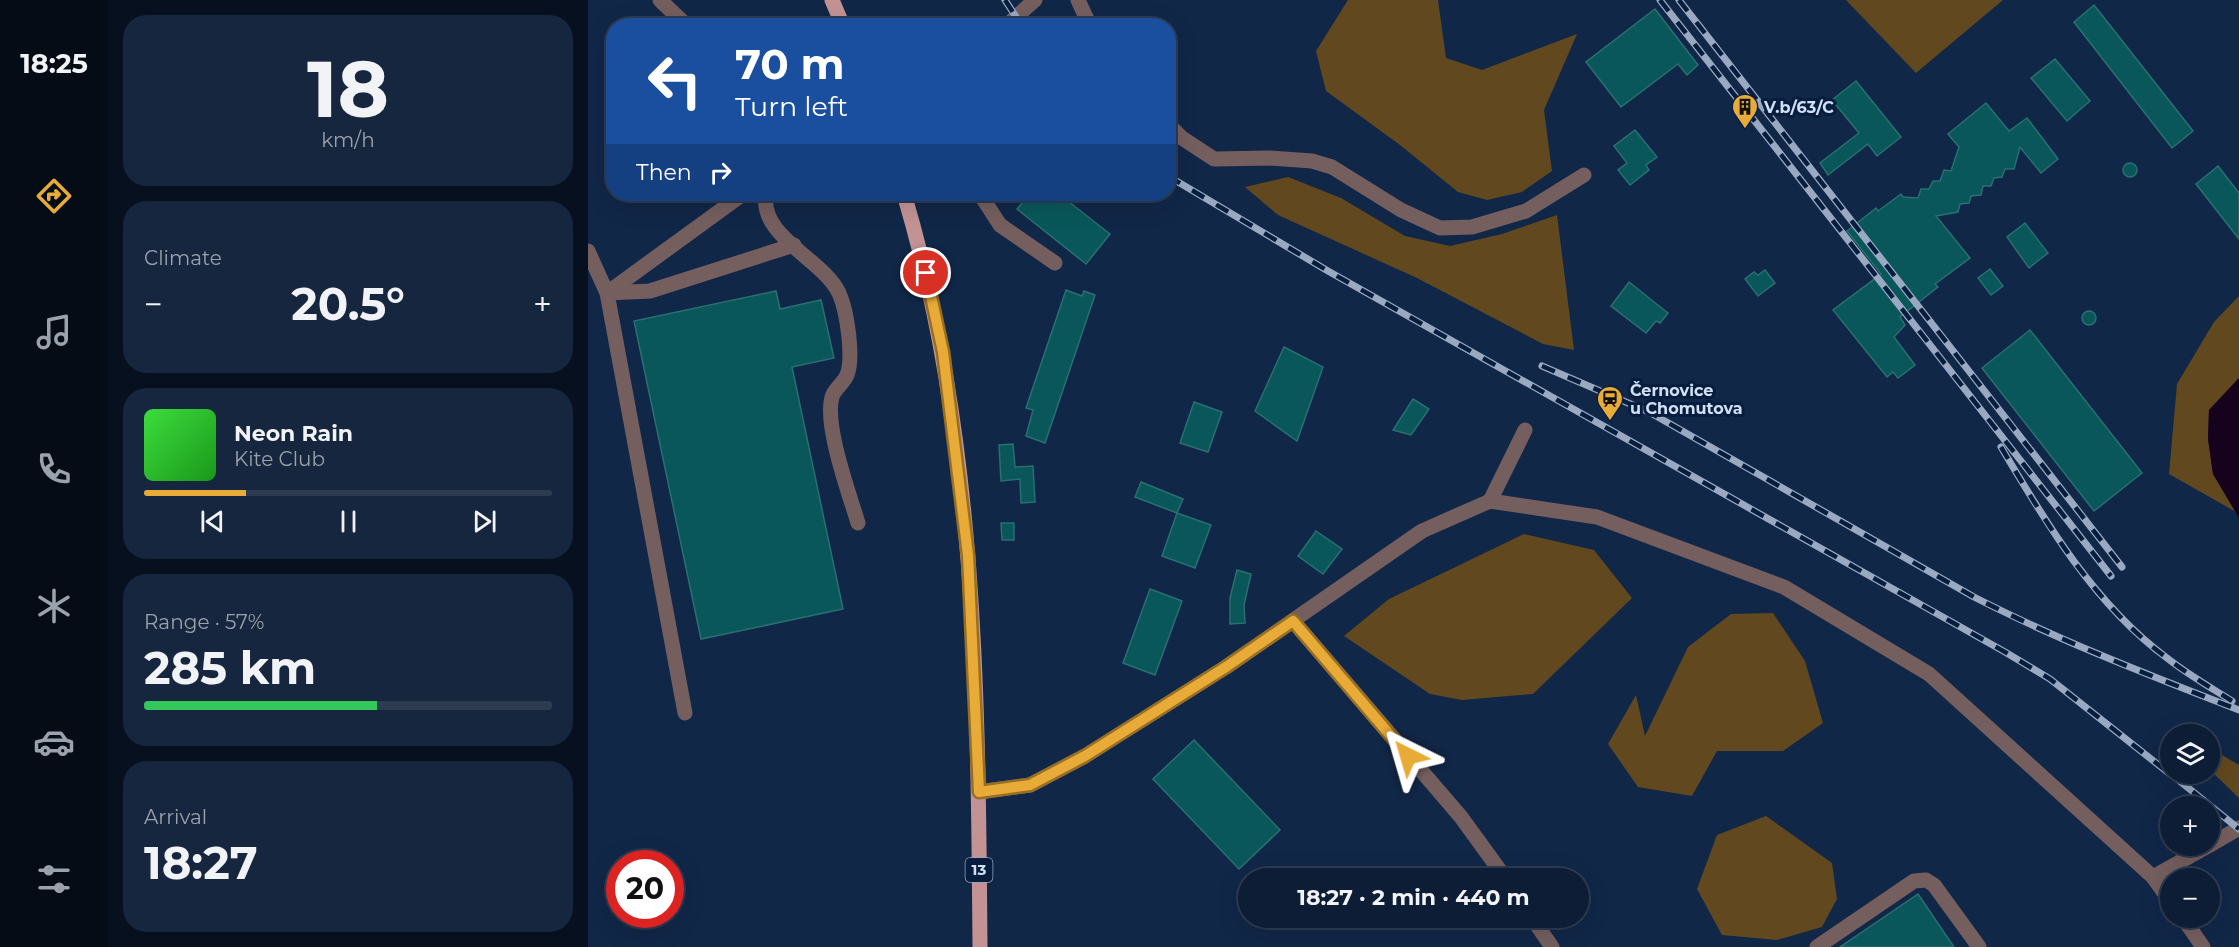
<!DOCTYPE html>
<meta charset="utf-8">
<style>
:root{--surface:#0d1d36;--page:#16263e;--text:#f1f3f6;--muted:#9aa2ad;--line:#2d3b51;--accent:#e9ab38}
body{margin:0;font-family:Montserrat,sans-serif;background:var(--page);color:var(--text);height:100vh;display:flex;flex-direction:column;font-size:22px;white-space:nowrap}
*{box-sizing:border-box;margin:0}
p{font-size:20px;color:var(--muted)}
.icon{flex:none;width:33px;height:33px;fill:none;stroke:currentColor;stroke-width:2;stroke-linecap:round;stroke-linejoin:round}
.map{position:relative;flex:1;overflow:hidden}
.drawer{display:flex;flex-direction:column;gap:15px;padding:15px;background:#07101e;width:480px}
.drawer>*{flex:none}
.banner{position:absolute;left:18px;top:18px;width:570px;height:183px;border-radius:24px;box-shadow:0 6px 24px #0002,0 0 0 2px var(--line);background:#1a4fa0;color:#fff;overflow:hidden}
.controls{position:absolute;left:1572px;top:724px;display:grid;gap:12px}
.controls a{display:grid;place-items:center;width:60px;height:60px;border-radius:50%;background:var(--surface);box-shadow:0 6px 24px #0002,0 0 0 2px var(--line);font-size:30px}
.speed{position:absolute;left:18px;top:850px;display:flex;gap:12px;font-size:30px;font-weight:700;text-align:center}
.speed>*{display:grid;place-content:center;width:78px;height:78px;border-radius:50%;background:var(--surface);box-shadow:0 6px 24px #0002,0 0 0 2px var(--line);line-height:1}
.speed .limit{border:9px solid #d22;background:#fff;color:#111}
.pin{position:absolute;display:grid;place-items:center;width:51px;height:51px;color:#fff;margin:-26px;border:3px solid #fff;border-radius:50%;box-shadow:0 2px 6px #0007}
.me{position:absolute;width:66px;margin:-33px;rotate:320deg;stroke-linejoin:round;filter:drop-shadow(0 0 4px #0008)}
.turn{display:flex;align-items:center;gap:21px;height:126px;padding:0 30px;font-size:27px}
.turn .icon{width:78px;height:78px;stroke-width:2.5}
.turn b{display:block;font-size:42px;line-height:51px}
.then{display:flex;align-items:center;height:57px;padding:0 30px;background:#0003;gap:12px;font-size:22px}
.big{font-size:45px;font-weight:700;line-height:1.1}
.drawer .card{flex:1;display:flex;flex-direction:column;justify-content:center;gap:9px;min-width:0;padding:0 21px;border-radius:24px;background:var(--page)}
.drawer .dial{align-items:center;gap:0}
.dial b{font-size:78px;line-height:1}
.song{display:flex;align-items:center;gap:18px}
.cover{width:72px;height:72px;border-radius:9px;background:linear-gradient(135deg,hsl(120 70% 55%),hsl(120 70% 35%))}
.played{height:6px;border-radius:3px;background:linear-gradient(90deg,var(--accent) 25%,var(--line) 25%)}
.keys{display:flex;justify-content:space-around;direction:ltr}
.heat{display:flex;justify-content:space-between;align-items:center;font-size:33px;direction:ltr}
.charge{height:9px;border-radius:4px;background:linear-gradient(90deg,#34c759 57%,var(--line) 0)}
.trip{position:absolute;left:650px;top:868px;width:351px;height:60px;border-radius:30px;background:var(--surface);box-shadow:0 6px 24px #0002,0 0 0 2px var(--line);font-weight:700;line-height:60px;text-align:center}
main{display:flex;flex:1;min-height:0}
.tab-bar{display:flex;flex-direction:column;width:108px;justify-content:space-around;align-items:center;background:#050c16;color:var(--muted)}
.tab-bar .icon{width:42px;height:42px}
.tab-bar .on{color:var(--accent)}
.tab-bar b{font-size:27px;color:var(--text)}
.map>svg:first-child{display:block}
</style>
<main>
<nav class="tab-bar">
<b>18:25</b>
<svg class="icon on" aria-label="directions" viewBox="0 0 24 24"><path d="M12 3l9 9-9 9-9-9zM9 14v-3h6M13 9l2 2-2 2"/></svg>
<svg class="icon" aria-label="music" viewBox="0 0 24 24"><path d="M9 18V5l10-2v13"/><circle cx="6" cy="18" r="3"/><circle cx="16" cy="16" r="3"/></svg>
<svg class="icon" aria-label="phone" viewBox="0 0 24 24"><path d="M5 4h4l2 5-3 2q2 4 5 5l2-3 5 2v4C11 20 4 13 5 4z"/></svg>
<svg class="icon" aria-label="climate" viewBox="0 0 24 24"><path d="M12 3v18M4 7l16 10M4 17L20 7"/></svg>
<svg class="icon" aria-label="car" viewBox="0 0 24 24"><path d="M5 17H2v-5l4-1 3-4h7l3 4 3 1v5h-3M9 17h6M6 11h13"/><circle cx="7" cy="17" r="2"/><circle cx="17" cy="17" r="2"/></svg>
<svg class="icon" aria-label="filters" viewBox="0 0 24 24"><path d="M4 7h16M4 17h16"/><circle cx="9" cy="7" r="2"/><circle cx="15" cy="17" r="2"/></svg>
</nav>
<section class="drawer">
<div class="card dial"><b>18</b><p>km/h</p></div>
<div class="card"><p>Climate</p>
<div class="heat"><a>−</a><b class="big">20.5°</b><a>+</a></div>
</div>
<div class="card">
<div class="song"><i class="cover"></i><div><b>Neon Rain</b><p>Kite Club</p></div></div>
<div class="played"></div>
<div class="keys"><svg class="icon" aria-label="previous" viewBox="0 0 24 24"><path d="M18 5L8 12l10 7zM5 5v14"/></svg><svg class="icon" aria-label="pause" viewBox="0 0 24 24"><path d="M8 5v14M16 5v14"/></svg><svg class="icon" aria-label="next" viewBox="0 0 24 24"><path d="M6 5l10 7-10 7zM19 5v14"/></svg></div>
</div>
<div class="card"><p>Range · 57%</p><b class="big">285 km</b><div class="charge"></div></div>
<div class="card"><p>Arrival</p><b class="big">18:27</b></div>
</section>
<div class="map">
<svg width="1651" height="947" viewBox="0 0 1651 947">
<rect width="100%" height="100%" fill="#112748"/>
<!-- forest -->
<g fill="#61481e">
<path d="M760,0H850L858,58L894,70L989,34L956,110L964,171L934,192L899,200L870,192L812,145L738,91L728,51Z"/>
<path d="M1258,0H1415L1328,73Z"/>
<path d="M700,177L753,198L817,236L862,246L914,234L969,215L986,350L955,344L829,278L690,215L657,187Z"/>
<path d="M1651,296V378L1621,410L1620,438L1625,474L1648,512L1581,474L1589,384L1626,322Z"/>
<path d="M936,534L1006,550L1044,598L945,694L874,700L842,694L756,636L801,599Z"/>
<path d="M1185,613L1217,661L1235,723L1195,751H1129L1104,796L1050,787L1020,744L1048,695L1057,736L1100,647L1143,614Z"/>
<path d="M1622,748L1651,765V798L1622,770Z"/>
<path d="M1178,816L1244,863L1249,899L1234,927L1189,940L1134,935L1109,889L1129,835Z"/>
</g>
<!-- water -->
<path fill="#17021e" d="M1651,378V518L1625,474L1620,439L1621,410Z"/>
<!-- building -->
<g fill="#09575a" stroke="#2a6f71" stroke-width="1.5">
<path d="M1506,5L1605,131L1584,148L1486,22Z"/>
<path d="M1067,9L1110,65L1099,75L1090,64L1033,107L998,62Z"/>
<path d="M1467,59L1502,101L1479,121L1443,78Z"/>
<path d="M1268,81L1313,137L1289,156L1280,144L1240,175L1232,163L1271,133L1244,100Z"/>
<path d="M1398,103L1421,131L1439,118L1470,159L1453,173L1432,147L1426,169H1417L1414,177L1406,178L1403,186H1395L1393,195L1383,196L1381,203L1372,204L1370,212L1348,216L1382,258L1347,284L1350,287L1312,317L1317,325L1306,337L1327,365L1310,378L1305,372L1299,377L1245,310L1293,274L1259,231L1288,208L1290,211L1313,194L1315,197L1330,198L1333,189H1341L1345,181H1352L1356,170L1363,171L1371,147L1360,134Z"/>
<path d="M1047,130L1069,157L1058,165L1061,170L1042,185L1030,170L1039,163L1026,146Z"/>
<circle cx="1542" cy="170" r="7"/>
<path d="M1630,166L1651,193V239L1608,184Z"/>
<path d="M424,194H471L522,234L498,264L429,209L435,202Z"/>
<path d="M1437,223L1460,253L1441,268L1419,237Z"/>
<path d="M1402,269L1415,286L1403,295L1390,278Z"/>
<path d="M1177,270L1187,283L1170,296L1157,279L1166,272L1170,275Z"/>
<path d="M1041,282L1080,313L1072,323L1068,321L1058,333L1023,306Z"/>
<path d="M478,290L494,296L496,291L507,295L457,443L438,436L445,410L438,408Z"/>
<path d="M188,291L192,309L233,300L246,358L204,367L255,609L113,639L46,321Z"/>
<circle cx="1501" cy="318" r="7"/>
<path d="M1442,330L1554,473L1506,511L1394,368Z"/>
<path d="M696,347L735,367L709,441L667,411Z"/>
<path d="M825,399L841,409L823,435L805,430Z"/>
<path d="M606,402L634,412L620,452L592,443Z"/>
<path d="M425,444L427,467L445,466L447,502L433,503L432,479L413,481L411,445Z"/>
<path d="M553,482L595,499L589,513L547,497Z"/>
<path d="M589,513L623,525L607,568L574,556Z"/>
<path d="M413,523H426V540H414Z"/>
<path d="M728,531L754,549L735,574L710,556Z"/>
<path d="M649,570L663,574L656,605L657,623L642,624V598Z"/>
<path d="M562,589L594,601L567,675L535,663Z"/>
<path d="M606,740L692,830L651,869L565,779Z"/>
<path d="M1330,894L1366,947H1252Z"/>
</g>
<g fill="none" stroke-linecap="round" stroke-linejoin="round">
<!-- minor -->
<g stroke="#755e5e" stroke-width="15">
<path d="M72,0L99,26"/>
<path d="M490,0L502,26"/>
<path d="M418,26L447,0"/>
<path d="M580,124L594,138L626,159L682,158L724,161L744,167L813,210L852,228L884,227L938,211L996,175"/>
<path d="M178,194C171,237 234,258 251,293C259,311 266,357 259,375C256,383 246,389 244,397C236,425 261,493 270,523"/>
<path d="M392,194L412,225L467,263"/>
<path d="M0,251L19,293L155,194"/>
<path d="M902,501L937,430"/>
<path d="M705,621L873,817L918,879"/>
<path d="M97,713L19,293L62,291L206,245"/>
<path d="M391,792L442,785L497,756L638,667L834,531L902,501L1009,517L1196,587L1341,674L1565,877L1582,901"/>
<path d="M1622,845L1651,828"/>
<path d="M1565,877L1620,846"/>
<path d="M944,918L964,947"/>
<path d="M1595,918L1615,947"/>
<path d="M1229,947L1326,881L1338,880L1346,885L1391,947"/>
</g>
<!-- major -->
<g stroke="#c39394" stroke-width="15">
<path d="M244,0L255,26"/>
<path d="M316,194C389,438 390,694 392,947"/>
</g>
<defs>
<g id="rail">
<path d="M417,0L434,26"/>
<path d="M1072,0L1523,576"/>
<path d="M1091,0L1534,567"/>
<path d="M580,176L740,271L1417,652L1462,679L1582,774"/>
<path d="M954,366L1061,412L1386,597C1472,641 1561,675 1651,710"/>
<path d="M1413,447C1458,523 1507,605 1579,658C1599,674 1622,687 1644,701"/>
<path d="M1583,774L1651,829"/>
</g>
</defs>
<!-- rail casing -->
<use href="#rail" stroke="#99a9c2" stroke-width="7"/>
<!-- rail -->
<use href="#rail" stroke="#071d3d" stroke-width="4.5" stroke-dasharray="14" stroke-linecap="butt"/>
</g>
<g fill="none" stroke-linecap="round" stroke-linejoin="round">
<defs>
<path id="route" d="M338,273L355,352L380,555L391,792L442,785L497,756L638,667L705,621L820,756"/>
</defs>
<!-- route casing -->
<use href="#route" stroke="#976f24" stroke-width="15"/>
<!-- route -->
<use href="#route" stroke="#e9ab38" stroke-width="10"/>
</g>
<!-- icons -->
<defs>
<symbol id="building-pin" viewBox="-11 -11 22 30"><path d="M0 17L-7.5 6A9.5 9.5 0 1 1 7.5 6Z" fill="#e9ab38" stroke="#071d3d"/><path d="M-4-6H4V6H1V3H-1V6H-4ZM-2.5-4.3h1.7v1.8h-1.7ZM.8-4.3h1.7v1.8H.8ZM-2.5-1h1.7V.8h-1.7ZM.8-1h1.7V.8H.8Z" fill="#111"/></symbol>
<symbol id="station-pin" viewBox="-11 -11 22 30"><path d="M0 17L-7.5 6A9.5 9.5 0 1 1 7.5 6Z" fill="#e9ab38" stroke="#071d3d"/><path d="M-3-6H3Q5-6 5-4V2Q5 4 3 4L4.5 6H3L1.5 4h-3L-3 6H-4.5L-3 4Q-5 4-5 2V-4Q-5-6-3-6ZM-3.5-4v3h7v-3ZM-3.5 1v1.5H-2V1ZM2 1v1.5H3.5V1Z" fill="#111"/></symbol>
</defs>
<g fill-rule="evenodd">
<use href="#building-pin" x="1142" y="92" width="30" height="40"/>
<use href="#station-pin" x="1007" y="384" width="30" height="40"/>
</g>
<g text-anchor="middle" stroke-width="6" stroke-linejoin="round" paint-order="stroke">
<!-- shield labels -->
<rect fill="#071d3d" stroke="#95a6be" stroke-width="1.5" x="377.5" y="858" width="27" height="24" rx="4.5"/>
<g font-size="15" font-weight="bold" fill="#d2e0f6">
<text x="391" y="875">13</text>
</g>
<!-- poi labels -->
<g font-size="16" font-weight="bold" fill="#d2e0f6" stroke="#071d3d" text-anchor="start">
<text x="1176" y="113">V.b/63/C</text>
<text x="1042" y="396">Černovice<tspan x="1042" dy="18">u Chomutova</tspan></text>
</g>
</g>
</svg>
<div class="controls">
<a><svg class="icon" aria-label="layers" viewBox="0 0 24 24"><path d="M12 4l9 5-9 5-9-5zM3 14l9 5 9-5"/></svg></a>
<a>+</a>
<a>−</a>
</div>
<div class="speed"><div class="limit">20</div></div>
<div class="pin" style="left:338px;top:273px;background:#d93025"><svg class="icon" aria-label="arrive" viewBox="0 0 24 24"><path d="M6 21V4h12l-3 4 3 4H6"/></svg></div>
<svg class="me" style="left:820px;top:756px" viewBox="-20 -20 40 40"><path d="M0-17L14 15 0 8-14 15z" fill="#e9ab38" stroke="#fff" stroke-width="4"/></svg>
<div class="trip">18:27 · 2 min · 440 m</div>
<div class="banner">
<div class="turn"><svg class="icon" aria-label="left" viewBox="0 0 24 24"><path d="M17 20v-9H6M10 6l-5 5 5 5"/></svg><div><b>70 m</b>Turn left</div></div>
<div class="then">Then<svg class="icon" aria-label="right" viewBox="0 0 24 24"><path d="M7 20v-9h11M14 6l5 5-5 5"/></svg></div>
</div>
</div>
</main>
